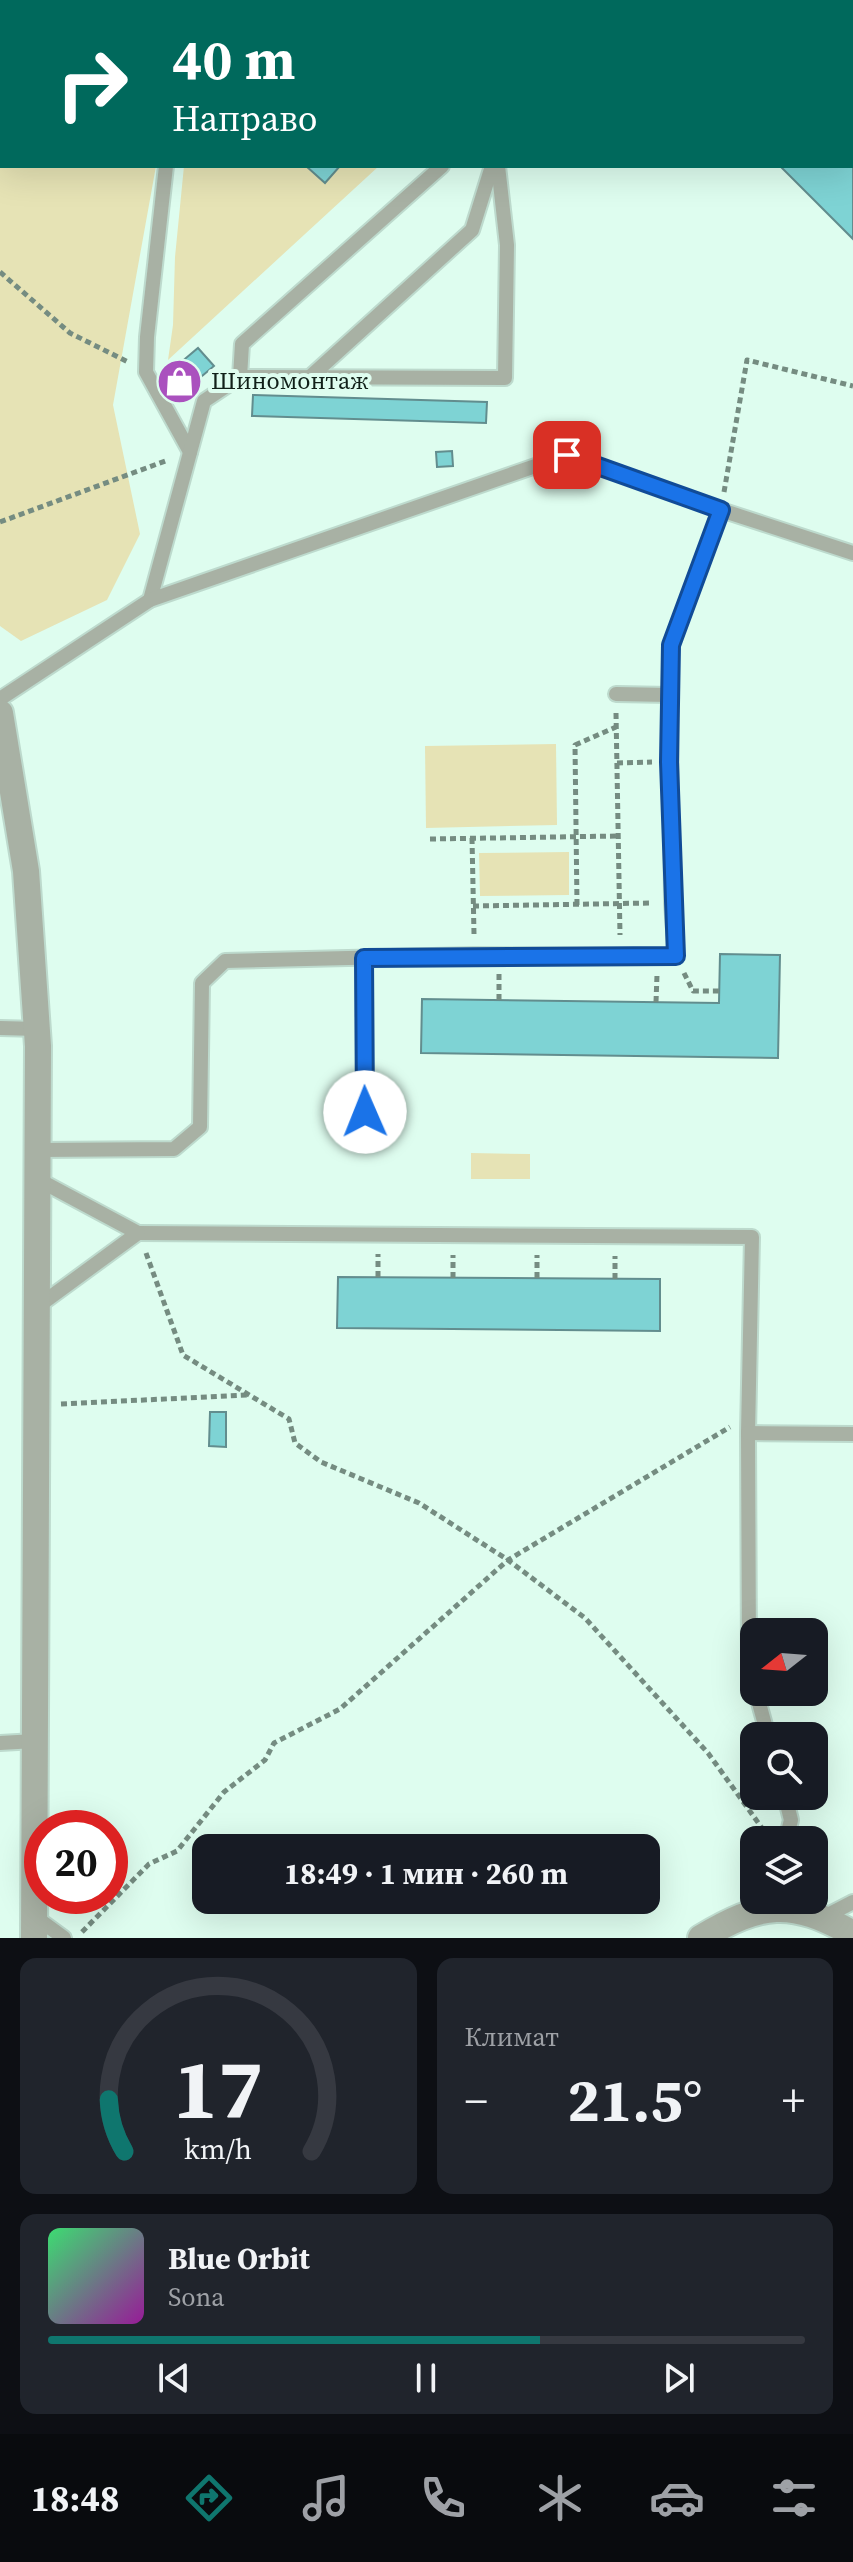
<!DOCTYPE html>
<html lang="ru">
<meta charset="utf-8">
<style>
:root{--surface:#171b24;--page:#20242c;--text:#f1f3f6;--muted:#9ea1a6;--line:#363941;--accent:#0f766e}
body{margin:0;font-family:"Source Serif 4",serif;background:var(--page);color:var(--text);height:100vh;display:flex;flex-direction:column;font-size:30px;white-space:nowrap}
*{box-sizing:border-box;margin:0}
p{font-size:26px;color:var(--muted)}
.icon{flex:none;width:44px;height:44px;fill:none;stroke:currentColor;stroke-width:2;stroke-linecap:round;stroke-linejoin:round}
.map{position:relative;height:1938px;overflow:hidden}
.sheet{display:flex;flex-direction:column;gap:20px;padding:20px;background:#0d0f14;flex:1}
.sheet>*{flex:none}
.banner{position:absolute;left:0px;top:0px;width:854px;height:168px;box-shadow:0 8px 32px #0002;background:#00695c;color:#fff;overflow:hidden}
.needle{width:52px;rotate:253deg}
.buttons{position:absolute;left:740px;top:1618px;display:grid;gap:16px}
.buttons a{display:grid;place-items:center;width:88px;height:88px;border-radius:16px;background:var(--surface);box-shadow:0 8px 32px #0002;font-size:40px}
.speed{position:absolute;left:24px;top:1810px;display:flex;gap:16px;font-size:40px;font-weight:700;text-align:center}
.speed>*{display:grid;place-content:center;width:104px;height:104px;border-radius:50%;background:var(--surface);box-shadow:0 8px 32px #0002;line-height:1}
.speed .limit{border:12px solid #d22;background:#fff;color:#111}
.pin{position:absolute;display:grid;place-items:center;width:68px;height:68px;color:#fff;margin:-34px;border-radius:16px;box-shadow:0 4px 12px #0006}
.me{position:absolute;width:88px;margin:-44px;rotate:359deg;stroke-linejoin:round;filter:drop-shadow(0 0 6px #0008)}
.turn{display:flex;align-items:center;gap:28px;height:168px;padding:0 40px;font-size:36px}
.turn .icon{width:104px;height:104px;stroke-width:2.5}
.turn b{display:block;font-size:56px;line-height:68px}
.big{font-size:60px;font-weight:700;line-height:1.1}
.sheet .widget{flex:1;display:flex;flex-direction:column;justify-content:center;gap:12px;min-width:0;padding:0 28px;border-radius:16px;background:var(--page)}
.sheet .dial{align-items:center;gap:0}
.dial svg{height:208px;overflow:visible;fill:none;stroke:var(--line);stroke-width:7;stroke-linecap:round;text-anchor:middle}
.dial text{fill:var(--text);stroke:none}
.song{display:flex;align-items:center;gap:24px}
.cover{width:96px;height:96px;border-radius:12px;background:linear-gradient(135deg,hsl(140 70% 55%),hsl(300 70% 35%))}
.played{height:8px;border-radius:4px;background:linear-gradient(90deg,var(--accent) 65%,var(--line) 65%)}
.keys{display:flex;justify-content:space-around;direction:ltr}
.heat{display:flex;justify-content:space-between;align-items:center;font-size:44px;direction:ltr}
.sheet .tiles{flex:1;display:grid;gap:20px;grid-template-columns:1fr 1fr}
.widget:last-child{grid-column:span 2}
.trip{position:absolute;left:192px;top:1834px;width:468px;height:80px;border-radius:16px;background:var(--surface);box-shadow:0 8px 32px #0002;font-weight:700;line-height:80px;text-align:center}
.tab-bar{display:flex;height:128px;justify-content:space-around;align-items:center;background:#090b0e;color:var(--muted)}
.tab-bar .icon{width:56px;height:56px}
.tab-bar .active{color:var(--accent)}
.tab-bar b{font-size:36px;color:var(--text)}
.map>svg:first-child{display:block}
</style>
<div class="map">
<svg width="853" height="1938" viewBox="0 0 853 1938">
<rect width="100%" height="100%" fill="#defdef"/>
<!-- green -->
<g fill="#e6e3b5">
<path d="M0,47H2V166H156L113,405L140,534L107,600L21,641L0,626Z"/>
<path d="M184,166H379L168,360L173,325L175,257Z"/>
<path d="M556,744L557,825L426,828L425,746Z"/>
<path d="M569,852V895L480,896L479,853Z"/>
<path d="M471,1153L530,1154V1179H471Z"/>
</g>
<!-- building -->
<g fill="#7ed3d4" stroke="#628d8e" stroke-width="2">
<path d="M741,0H811L813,2H739Z"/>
<path d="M852,150L853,151V239L780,166H852Z"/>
<path d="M306,166H340L325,183Z"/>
<path d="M198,348L214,366L196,381L180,363Z"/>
<path d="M253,395L487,402L486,423L252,416Z"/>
<path d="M452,451L453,466L437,467L436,452Z"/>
<path d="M720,954L780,955L778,1058L421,1053L422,999L719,1003Z"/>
<path d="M338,1277L660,1279V1331L337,1328Z"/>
<path d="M210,1412H226V1447L209,1446Z"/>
</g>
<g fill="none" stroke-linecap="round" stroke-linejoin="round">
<defs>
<g id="lane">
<path d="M340,0L346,2"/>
<path d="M489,0L491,2"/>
<path d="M221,2L238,0"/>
<path d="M513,2L515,0"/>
<path d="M583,2L584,0"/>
<path d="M166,166L147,337L146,372L190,452"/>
<path d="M240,377L505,378L507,245L498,166"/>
<path d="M310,377L472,230L492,166"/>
<path d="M150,600L204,401L240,377L242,344L442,166"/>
<path d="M670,695L671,645L721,510"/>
<path d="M0,699L150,600L567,455L721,510L853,553"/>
<path d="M364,958L365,1112"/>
<path d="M0,1028L38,1029"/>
<path d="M39,1150L174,1149L200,1127L202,983L225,961L474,955L676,956L672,903L670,695L616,694"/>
<path d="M138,1233L752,1237L748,1433L749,1657L754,1681"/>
<path d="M37,1307L138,1233L39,1180"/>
<path d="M748,1433L853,1434"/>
<path d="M756,1692L768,1736"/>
<path d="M0,1743L35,1741"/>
<path d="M785,1796L791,1820L786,1840"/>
<path d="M34,1916L64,1938"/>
<path d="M824,1917L853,1902"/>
</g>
<g id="street">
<path d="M0,713L26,871L38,1046L34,1938"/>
<path d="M701,1938C761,1902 791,1898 853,1934"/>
</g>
</defs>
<!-- lane casing -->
<use href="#lane" stroke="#bddacd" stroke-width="18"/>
<!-- street casing -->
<use href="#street" stroke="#bddacd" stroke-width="30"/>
<!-- path -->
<g stroke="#758c81" stroke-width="5" stroke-dasharray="6 4" stroke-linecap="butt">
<path d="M0,16H2"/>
<path d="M0,272L70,333L128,362"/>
<path d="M724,492L747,360L853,386"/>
<path d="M0,522L168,460"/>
<path d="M616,713L620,935"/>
<path d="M617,763L652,762"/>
<path d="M472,838L474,934"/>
<path d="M430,839L618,836"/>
<path d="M577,905L575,745L616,727"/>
<path d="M473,906L651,903"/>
<path d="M684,973L693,991H719"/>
<path d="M499,1000V973"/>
<path d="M656,1002L657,975"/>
<path d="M146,1253L183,1355L289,1419L295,1443L321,1462L419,1503L508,1560L585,1618L708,1753L767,1835"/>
<path d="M378,1277V1254"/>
<path d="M453,1278V1255"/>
<path d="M537,1278V1255"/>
<path d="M615,1279V1256"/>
<path d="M61,1404L247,1395"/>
<path d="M82,1932L149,1864L177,1851L224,1792L265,1760L274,1743L340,1709L508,1560L730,1427"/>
</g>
<!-- lane -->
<use href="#lane" stroke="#a8b1a4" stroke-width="14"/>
<!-- street -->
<use href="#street" stroke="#a8b1a4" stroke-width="26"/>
</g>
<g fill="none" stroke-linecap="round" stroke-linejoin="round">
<defs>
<path id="route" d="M365,1112L364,958L676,956L669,762L671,645L721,510L567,455"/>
</defs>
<!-- route casing -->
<use href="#route" stroke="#114b97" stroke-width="20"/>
<!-- route -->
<use href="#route" stroke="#1a73e8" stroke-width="14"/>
</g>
<!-- icons -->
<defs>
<symbol id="shop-disc" viewBox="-11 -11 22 22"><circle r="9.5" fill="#aa51be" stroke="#defdef"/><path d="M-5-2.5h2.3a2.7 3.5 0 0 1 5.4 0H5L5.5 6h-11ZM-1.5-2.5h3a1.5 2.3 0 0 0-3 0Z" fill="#fff"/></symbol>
</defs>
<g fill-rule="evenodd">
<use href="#shop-disc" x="154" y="356" width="51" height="51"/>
</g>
<g text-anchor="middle" stroke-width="8" stroke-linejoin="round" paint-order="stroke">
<!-- poi labels -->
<g font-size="24" fill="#112019" stroke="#defdef" text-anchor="start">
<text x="211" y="389">Шиномонтаж</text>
</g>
</g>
</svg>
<div class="buttons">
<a><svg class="needle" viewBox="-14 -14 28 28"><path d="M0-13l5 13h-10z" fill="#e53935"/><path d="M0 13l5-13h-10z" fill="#9ea1a6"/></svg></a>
<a><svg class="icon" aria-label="search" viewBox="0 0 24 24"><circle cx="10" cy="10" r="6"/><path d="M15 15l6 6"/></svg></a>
<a><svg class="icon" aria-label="layers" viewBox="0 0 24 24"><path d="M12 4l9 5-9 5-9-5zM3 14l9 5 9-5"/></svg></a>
</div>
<div class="speed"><div class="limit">20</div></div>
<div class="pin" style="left:567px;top:455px;background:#d93025"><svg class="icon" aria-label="arrive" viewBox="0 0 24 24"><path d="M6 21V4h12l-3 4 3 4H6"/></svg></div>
<svg class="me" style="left:365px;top:1112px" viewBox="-20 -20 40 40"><circle r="19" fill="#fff"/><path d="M0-13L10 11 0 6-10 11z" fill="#1a73e8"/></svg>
<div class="trip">18:49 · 1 мин · 260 m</div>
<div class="banner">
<div class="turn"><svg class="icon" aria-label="right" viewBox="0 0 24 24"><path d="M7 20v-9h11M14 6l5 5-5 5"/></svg><div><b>40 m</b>Направо</div></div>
</div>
</div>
<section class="sheet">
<div class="tiles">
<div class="widget dial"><svg viewBox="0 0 100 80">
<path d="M14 69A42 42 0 1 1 86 69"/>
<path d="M14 69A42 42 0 0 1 8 49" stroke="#0f766e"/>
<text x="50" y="56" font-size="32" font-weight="700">17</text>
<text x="50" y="72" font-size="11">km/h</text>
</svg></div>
<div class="widget"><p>Климат</p>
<div class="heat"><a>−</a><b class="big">21.5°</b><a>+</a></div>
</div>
<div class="widget">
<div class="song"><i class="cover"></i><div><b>Blue Orbit</b><p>Sona</p></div></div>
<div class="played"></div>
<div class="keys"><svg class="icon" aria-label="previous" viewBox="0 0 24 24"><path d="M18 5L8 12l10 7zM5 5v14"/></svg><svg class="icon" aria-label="pause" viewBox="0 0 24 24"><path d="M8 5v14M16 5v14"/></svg><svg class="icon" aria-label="next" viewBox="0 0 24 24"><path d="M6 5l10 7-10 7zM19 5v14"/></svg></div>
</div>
</div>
</section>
<nav class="tab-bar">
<b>18:48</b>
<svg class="icon active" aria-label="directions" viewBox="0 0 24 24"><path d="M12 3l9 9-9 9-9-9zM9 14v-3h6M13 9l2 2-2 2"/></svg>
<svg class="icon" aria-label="music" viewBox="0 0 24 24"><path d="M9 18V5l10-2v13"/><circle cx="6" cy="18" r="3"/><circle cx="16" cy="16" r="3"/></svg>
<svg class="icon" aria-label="phone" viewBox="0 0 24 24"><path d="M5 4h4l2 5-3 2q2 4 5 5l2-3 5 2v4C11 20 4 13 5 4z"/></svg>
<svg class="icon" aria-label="climate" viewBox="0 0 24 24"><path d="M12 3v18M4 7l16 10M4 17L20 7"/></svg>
<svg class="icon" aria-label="car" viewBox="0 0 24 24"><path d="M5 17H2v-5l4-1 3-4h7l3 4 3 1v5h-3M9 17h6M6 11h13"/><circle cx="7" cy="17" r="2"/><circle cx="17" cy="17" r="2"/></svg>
<svg class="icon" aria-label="filters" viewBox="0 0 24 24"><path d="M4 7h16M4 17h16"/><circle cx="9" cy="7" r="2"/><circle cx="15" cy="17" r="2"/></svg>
</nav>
